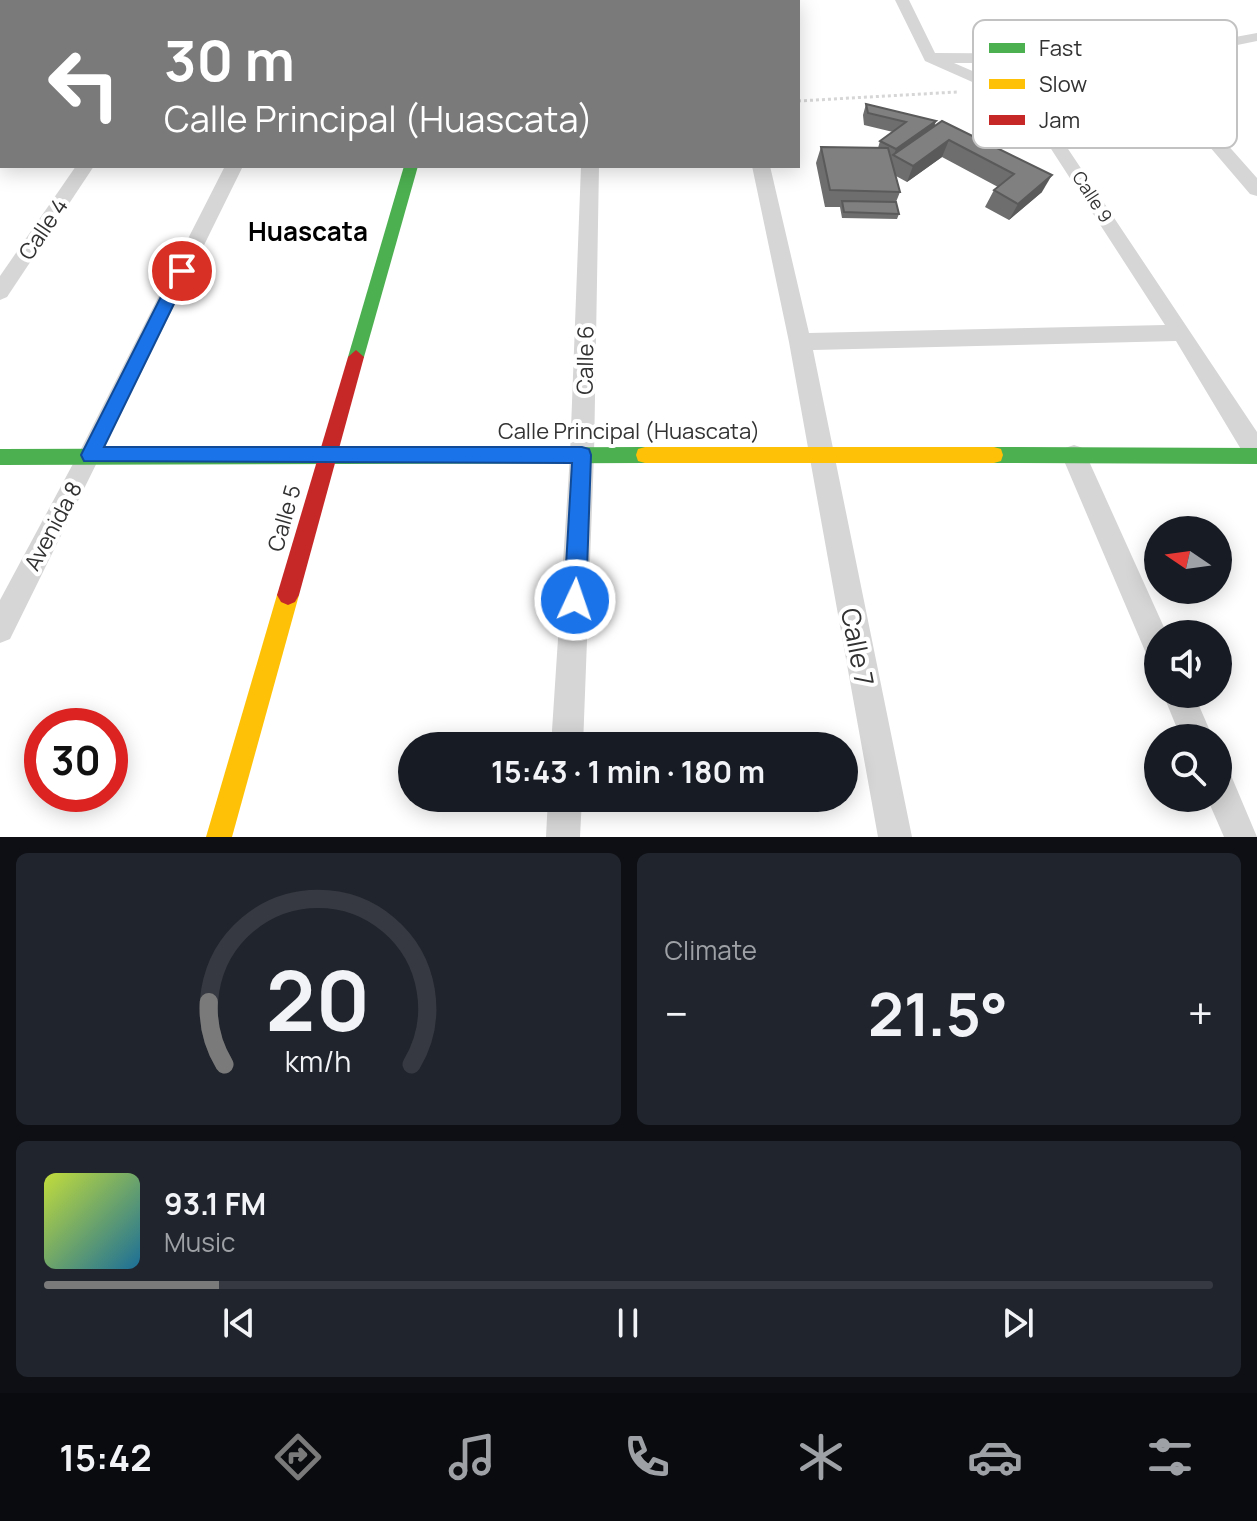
<!DOCTYPE html>
<meta charset="utf-8">
<style>
:root{--surface:#171b24;--page:#20242c;--text:#f1f3f6;--muted:#9ea1a6;--line:#363941;--accent:#7a7a7a}
body{margin:0;font-family:Manrope,sans-serif;background:var(--page);color:var(--text);height:100vh;display:flex;flex-direction:column;font-size:30px;white-space:nowrap}
*{box-sizing:border-box;margin:0}
p{font-size:26px;color:var(--muted)}
.icon{flex:none;width:44px;height:44px;fill:none;stroke:currentColor;stroke-width:2;stroke-linecap:round;stroke-linejoin:round}
.map{position:relative;height:837px;overflow:hidden}
.panel{display:flex;flex-direction:column;gap:16px;padding:16px;background:#0d0f14;flex:1}
.panel>*{flex:none}
.top-card{position:absolute;left:0px;top:0px;width:800px;height:168px;box-shadow:0 4px 20px #0003;background:#7a7a7a;color:#fff;overflow:hidden}
.needle{width:52px;rotate:283deg}
.controls{position:absolute;left:1144px;top:516px;display:grid;gap:16px}
.controls a{display:grid;place-items:center;width:88px;height:88px;border-radius:50%;background:var(--surface);box-shadow:0 4px 20px #0003;font-size:40px}
.speed{position:absolute;left:24px;top:708px;display:flex;gap:16px;font-size:40px;font-weight:700;text-align:center}
.speed>*{display:grid;place-content:center;width:104px;height:104px;border-radius:50%;background:var(--surface);box-shadow:0 4px 20px #0003;line-height:1}
.speed .limit{border:12px solid #d22;background:#fff;color:#111}
.pin{position:absolute;display:grid;place-items:center;width:68px;height:68px;color:#fff;margin:-34px;border:4px solid #fff;border-radius:50%;box-shadow:0 2px 8px #0007}
.me{position:absolute;width:88px;margin:-44px;rotate:3deg;stroke-linejoin:round;filter:drop-shadow(0 0 6px #0008)}
.turn{display:flex;align-items:center;gap:28px;height:168px;padding:0 32px;font-size:36px}
.turn .icon{width:104px;height:104px;stroke-width:2.5}
.turn b{display:block;font-size:56px;line-height:68px}
.big{font-size:60px;font-weight:700;line-height:1.1}
.panel .tile{flex:1;display:flex;flex-direction:column;justify-content:center;gap:12px;min-width:0;padding:0 28px;border-radius:12px;background:var(--page)}
.panel .dial{align-items:center;gap:0}
.dial svg{height:208px;overflow:visible;fill:none;stroke:var(--line);stroke-width:7;stroke-linecap:round;text-anchor:middle}
.dial text{fill:var(--text);stroke:none}
.song{display:flex;align-items:center;gap:24px}
.cover{width:96px;height:96px;border-radius:12px;background:linear-gradient(135deg,hsl(70 70% 55%),hsl(200 70% 35%))}
.played{height:8px;border-radius:4px;background:linear-gradient(90deg,var(--accent) 15%,var(--line) 15%)}
.keys{display:flex;justify-content:space-around;direction:ltr}
.heat{display:flex;justify-content:space-between;align-items:center;font-size:44px;direction:ltr}
.panel .tiles{flex:1;display:grid;gap:16px;grid-template-columns:1fr 1fr}
.tile:last-child{grid-column:span 2}
.trip{position:absolute;left:398px;top:732px;width:460px;height:80px;border-radius:40px;background:var(--surface);box-shadow:0 4px 20px #0003;font-weight:700;line-height:80px;text-align:center}
.tab-bar{display:flex;height:128px;justify-content:space-around;align-items:center;background:#090b0e;color:var(--muted)}
.tab-bar .icon{width:56px;height:56px}
.tab-bar .selected{color:var(--accent)}
.tab-bar b{font-size:36px;color:var(--text)}
.map>svg:first-child{display:block}
</style>
<div class="map">
<svg width="1257" height="837" viewBox="0 0 1257 837">
<rect width="100%" height="100%" fill="#fff"/>
<g fill="none" stroke-linecap="round" stroke-linejoin="round">
<!-- path -->
<path stroke="#d6d6d6" stroke-width="3" stroke-dasharray="3 3" stroke-linecap="butt" d="M798,101L957,92"/>
<!-- street -->
<g fill="#d6d6d6" fill-rule="evenodd">
<path d="M0,0H12L2,2V6Z"/>
<path d="M184,0H213L214,2H185Z"/>
<rect x="449" y="0" width="14" height="2"/>
<path d="M895,0H909L935,53L1143,54L1257,33V41L1154,62L1257,178V196L1250,194L1139,64L1016,63L1036,101L1257,432V464L1248,461L1176,341L813,350L912,837H878L789,342L752,166H770L809,333L1165,325L1022,104L925,61ZM954,63H1001L1014,89Z"/>
<rect x="0" y="27" width="2" height="9"/>
<path d="M0,98L2,99V110L0,109Z"/>
<path d="M76,166H94L7,297L0,300V276Z"/>
<path d="M225,166H243L10,639L0,643V600L82,447Z"/>
<path d="M581,166H599L594,455L583,746H551L570,455Z"/>
<path d="M1074,445L1083,448L1167,634H1158V663L1148,658L1062,456L1065,448Z"/>
<path d="M1163,694H1194L1213,738H1181Z"/>
<path d="M1218,769L1230,773L1257,837H1224L1207,798H1218Z"/>
<path d="M548,798H582L580,837H546Z"/>
</g>
<!-- fast -->
<g fill="#4caf50" fill-rule="evenodd">
<path d="M404,166H418L364,357L356,364L348,357Z"/>
<path d="M645,447L652,449L654,455L652,461L645,463L0,465V449Z"/>
<path d="M994,447L1257,448V464L994,463L987,461L985,455L987,449Z"/>
</g>
<!-- slow -->
<g fill="#ffc107" fill-rule="evenodd">
<path d="M645,447H994L1001,449L1003,455L1001,461L994,463H645L638,461L636,455L638,449Z"/>
<path d="M288,585L295,588L299,595L232,837H206L277,595L281,588Z"/>
</g>
<!-- jam -->
<path fill="#c62828" fill-rule="evenodd" d="M356,350L364,357L299,595L295,602L288,605L281,602L277,595L348,357Z"/>
</g>
<!-- wall -->
<path fill="#6e6e6e" d="M866,104L936,121L934,126L942,121L1042,192L1009,220L985,207L994,190L998,187L942,157L907,182L896,176L900,192L896,202L899,214L897,219L842,218L840,207H825L816,163L821,147L878,148L880,141L893,132L864,125L863,115Z"/>
<!-- shaded-wall -->
<g fill="#5a5a5a">
<path d="M936,121L932,133L894,155L896,149Z"/>
<path d="M949,140L942,157L907,182L913,166Z"/>
<path d="M1052,175L1042,192L1009,220L1018,204Z"/>
</g>
<!-- building -->
<g fill="#808080" stroke="#5a5a5a" stroke-width="2">
<path d="M197,0H289L287,2H196Z"/>
<path d="M866,104L936,121L896,149L880,141L906,122L868,113Z"/>
<path d="M942,121L1052,175L1018,204L994,190L1014,174L949,140L913,166L893,155Z"/>
<path d="M821,147L888,148L900,192L830,190Z"/>
<path d="M842,201L896,202L899,214L844,212Z"/>
</g>
<!-- route -->
<path fill="#1a73e8" stroke="#114b97" stroke-width="2" d="M182,266L190,271L104,447H582L589,449L591,455L586,600L582,608L575,611L567,608L564,600L572,463L84,461L81,455L84,449L174,271Z"/>
<g text-anchor="middle" stroke-width="8" stroke-linejoin="round" paint-order="stroke">
<!-- far-street labels -->
<g font-size="18" fill="#323232" stroke="#fff">
<text transform="translate(1092 197) rotate(57)" y="6">Calle 9</text>
</g>
<!-- street labels -->
<g font-size="22" fill="#323232" stroke="#fff">
<text transform="translate(43 229) rotate(-56)" y="8">Calle 4</text>
<text transform="translate(585 360) rotate(-89)" y="8">Calle 6</text>
<text x="629" y="439">Calle Principal (Huascata)</text>
<text transform="translate(284 518) rotate(-74)" y="8">Calle 5</text>
<text transform="translate(53 526) rotate(-62)" y="8">Avenida 8</text>
</g>
<!-- quarter labels -->
<g font-size="26" font-weight="bold" fill="#000" stroke="#fff">
<text x="308" y="241">Huascata</text>
</g>
<!-- near-street labels -->
<g font-size="26" fill="#323232" stroke="#fff">
<text transform="translate(857 647) rotate(79)" y="9">Calle 7</text>
</g>
</g>
<!-- legend -->
<rect x="973" y="20" width="264" height="128" rx="12" fill="#fff" stroke="#c2c2c2" stroke-width="2"/>
<rect x="989" y="43" width="36" height="10" fill="#4caf50"/>
<rect x="989" y="79" width="36" height="10" fill="#ffc107"/>
<rect x="989" y="115" width="36" height="10" fill="#c62828"/>
<g font-size="22" fill="#323232">
<text x="1039" y="56">Fast</text>
<text x="1039" y="92">Slow</text>
<text x="1039" y="128">Jam</text>
</g>
</svg>
<div class="controls">
<a><svg class="needle" viewBox="-14 -14 28 28"><path d="M0-13l5 13h-10z" fill="#e53935"/><path d="M0 13l5-13h-10z" fill="#9ea1a6"/></svg></a>
<a><svg class="icon" aria-label="sound" viewBox="0 0 24 24"><path d="M4 9h4l5-4v14l-5-4H4zM17 9q2 3 0 6"/></svg></a>
<a><svg class="icon" aria-label="search" viewBox="0 0 24 24"><circle cx="10" cy="10" r="6"/><path d="M15 15l6 6"/></svg></a>
</div>
<div class="speed"><div class="limit">30</div></div>
<div class="pin" style="left:182px;top:271px;background:#d93025"><svg class="icon" aria-label="arrive" viewBox="0 0 24 24"><path d="M6 21V4h12l-3 4 3 4H6"/></svg></div>
<svg class="me" style="left:575px;top:600px" viewBox="-20 -20 40 40"><circle r="17" fill="#1a73e8" stroke="#fff" stroke-width="3"/><path d="M0-11L8 9 0 5-8 9z" fill="#fff"/></svg>
<div class="trip">15:43 · 1 min · 180 m</div>
<div class="top-card">
<div class="turn"><svg class="icon" aria-label="left" viewBox="0 0 24 24"><path d="M17 20v-9H6M10 6l-5 5 5 5"/></svg><div><b>30 m</b>Calle Principal (Huascata)</div></div>
</div>
</div>
<section class="panel">
<div class="tiles">
<div class="tile dial"><svg viewBox="0 0 100 80">
<path d="M14 69A42 42 0 1 1 86 69"/>
<path d="M14 69A42 42 0 0 1 8 45" stroke="#7a7a7a"/>
<text x="50" y="56" font-size="32" font-weight="700">20</text>
<text x="50" y="72" font-size="11">km/h</text>
</svg></div>
<div class="tile"><p>Climate</p>
<div class="heat"><a>−</a><b class="big">21.5°</b><a>+</a></div>
</div>
<div class="tile">
<div class="song"><i class="cover"></i><div><b>93.1 FM</b><p>Music</p></div></div>
<div class="played"></div>
<div class="keys"><svg class="icon" aria-label="previous" viewBox="0 0 24 24"><path d="M18 5L8 12l10 7zM5 5v14"/></svg><svg class="icon" aria-label="pause" viewBox="0 0 24 24"><path d="M8 5v14M16 5v14"/></svg><svg class="icon" aria-label="next" viewBox="0 0 24 24"><path d="M6 5l10 7-10 7zM19 5v14"/></svg></div>
</div>
</div>
</section>
<nav class="tab-bar">
<b>15:42</b>
<svg class="icon selected" aria-label="directions" viewBox="0 0 24 24"><path d="M12 3l9 9-9 9-9-9zM9 14v-3h6M13 9l2 2-2 2"/></svg>
<svg class="icon" aria-label="music" viewBox="0 0 24 24"><path d="M9 18V5l10-2v13"/><circle cx="6" cy="18" r="3"/><circle cx="16" cy="16" r="3"/></svg>
<svg class="icon" aria-label="phone" viewBox="0 0 24 24"><path d="M5 4h4l2 5-3 2q2 4 5 5l2-3 5 2v4C11 20 4 13 5 4z"/></svg>
<svg class="icon" aria-label="climate" viewBox="0 0 24 24"><path d="M12 3v18M4 7l16 10M4 17L20 7"/></svg>
<svg class="icon" aria-label="car" viewBox="0 0 24 24"><path d="M5 17H2v-5l4-1 3-4h7l3 4 3 1v5h-3M9 17h6M6 11h13"/><circle cx="7" cy="17" r="2"/><circle cx="17" cy="17" r="2"/></svg>
<svg class="icon" aria-label="filters" viewBox="0 0 24 24"><path d="M4 7h16M4 17h16"/><circle cx="9" cy="7" r="2"/><circle cx="15" cy="17" r="2"/></svg>
</nav>
